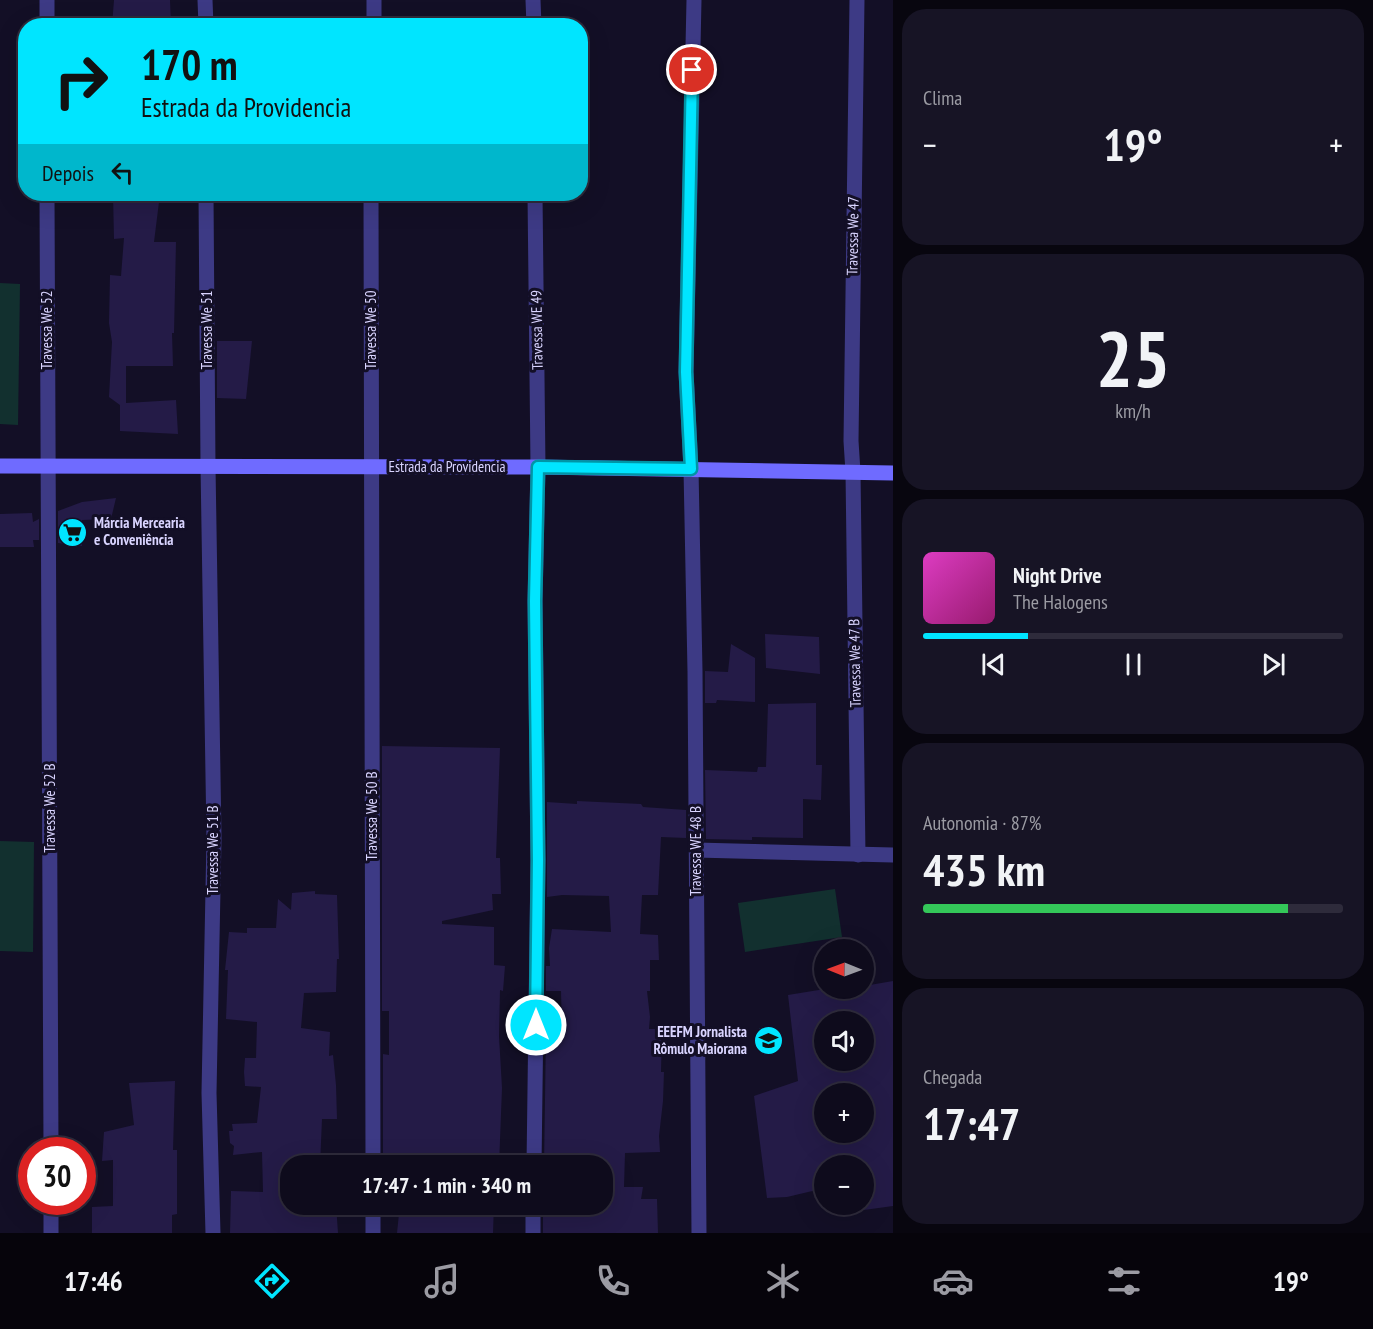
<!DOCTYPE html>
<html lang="pt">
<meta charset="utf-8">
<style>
:root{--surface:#0e0b1c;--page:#171425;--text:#f1f3f6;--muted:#9b9ba3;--line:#2e2b3b;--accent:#00e5ff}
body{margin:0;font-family:"PT Sans Narrow",sans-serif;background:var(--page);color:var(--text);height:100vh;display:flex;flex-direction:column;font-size:22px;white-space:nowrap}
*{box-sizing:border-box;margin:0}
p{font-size:20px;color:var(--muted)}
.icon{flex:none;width:33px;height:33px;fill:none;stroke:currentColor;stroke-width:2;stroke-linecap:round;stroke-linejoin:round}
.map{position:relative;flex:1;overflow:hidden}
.drawer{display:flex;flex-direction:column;gap:9px;padding:9px;background:#08060f;width:480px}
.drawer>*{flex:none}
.hud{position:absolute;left:18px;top:18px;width:570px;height:183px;border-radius:24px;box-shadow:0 6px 24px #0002,0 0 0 2px var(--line);background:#00e5ff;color:#111;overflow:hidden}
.needle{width:39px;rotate:271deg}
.controls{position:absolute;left:814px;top:939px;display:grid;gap:12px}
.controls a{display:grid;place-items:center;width:60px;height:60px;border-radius:50%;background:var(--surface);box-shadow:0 6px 24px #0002,0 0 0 2px var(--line);font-size:30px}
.speed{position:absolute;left:18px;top:1137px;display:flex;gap:12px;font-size:30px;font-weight:700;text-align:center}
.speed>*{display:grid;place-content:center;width:78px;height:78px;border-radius:50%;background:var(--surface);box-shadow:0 6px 24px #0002,0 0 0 2px var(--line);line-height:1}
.speed .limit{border:9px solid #d22;background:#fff;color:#111}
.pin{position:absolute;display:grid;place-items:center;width:51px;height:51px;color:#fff;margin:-26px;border:3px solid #fff;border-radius:50%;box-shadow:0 2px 6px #0007}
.me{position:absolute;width:66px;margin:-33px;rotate:0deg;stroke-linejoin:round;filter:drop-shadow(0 0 4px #0008)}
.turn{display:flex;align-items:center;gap:21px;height:126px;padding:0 24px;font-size:27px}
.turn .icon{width:78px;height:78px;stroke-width:2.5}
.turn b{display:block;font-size:42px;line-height:51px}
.then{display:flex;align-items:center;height:57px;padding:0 24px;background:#0003;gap:12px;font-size:22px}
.big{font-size:45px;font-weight:800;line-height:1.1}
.drawer .card{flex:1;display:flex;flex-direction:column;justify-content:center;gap:9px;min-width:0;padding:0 21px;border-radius:24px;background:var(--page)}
.drawer .dial{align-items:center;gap:0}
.dial b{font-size:78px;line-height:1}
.song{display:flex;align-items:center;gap:18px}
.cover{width:72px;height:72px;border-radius:9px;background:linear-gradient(135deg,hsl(310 70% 55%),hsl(320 70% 35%))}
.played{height:6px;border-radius:3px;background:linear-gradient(90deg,var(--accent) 25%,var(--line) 25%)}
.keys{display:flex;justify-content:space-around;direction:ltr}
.heat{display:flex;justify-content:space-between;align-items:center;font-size:33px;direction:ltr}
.charge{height:9px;border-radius:4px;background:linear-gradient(90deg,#34c759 87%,var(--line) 0)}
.trip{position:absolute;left:280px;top:1155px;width:333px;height:60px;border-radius:24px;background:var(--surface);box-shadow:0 6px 24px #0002,0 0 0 2px var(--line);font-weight:800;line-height:60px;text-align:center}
.menu{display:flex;height:96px;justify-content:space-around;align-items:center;background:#06040b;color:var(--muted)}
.menu .icon{width:42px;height:42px}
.menu .active{color:var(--accent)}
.menu b{font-size:27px;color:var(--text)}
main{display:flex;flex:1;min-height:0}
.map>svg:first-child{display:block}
</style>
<main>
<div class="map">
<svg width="893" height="1233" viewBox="0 0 893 1233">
<rect width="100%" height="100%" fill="#130f26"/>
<!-- green -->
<g fill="#12302f">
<path d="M0,283L20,284L18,425L0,424Z"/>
<path d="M0,841L34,842L33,952L0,951Z"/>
<path d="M835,889L842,937L745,952L738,903Z"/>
</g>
<!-- building -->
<g fill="#241b47" fill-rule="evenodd">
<path d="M114,0H170L171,26H112Z"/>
<path d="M113,194H160L154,242H176L174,333H172L173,366H126V403L176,400L178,434L120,431V405L109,397L112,342L109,323L110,275L121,276L124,238L114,239Z"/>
<path d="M217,341H252L246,399L217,398Z"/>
<path d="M116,498L111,519L82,520V546L58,543V511L82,502Z"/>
<path d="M32,513L33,522L39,519V540H33L34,547H0V514Z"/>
<path d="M765,634L819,637L820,674L766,668Z"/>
<path d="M731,644L755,658V702L717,700L716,703H705V671L728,672Z"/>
<path d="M816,703V765H822L821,800L803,799V838L752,837V840L706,839L705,770L757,772L758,767H766L768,704Z"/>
<path d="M382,746L500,748L496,858H500L501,894H492L493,910L442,921V924L494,927V965L505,966L503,991L500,990L499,1036L502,1088L499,1166H383V1054L389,1055V1011H382Z"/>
<path d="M577,801L641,804L643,807L686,810V838L661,837L658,895H642L640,934L658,935L659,960H650V991H647L650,1017L649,1029H662L661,1072H664L663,1101L659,1136L660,1152L625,1153L624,1187H643L641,1199H657L658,1233H543V1204H608L603,1189V1166H544L546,1031L562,1032L561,991H546V966H550L549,948L552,929L611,932L609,896L562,895L547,897V802L577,804Z"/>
<path d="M315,891V894L337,895L339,959H337L336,992L304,993L301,1028L330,1032L329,1056L333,1055L336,1085L337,1119H322L320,1166H291V1204H336L338,1233H230L231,1191L263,1192L262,1152L233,1155L234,1146L230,1143L229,1131H233L232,1124L257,1123L261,1087L245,1086L244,1072L245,1058H256L257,1022L226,1019L228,970H225L229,932L247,933V928H276L278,899L291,910L292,893Z"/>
<path d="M893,981V1206L864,1210V1166H825V1188L787,1197L767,1198L754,1096L798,1081L788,995L831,988H864V986ZM825,1022H864V1060H825ZM858,1085L859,1094H864V1132H825V1091Z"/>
<path d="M175,1081L173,1150H177V1214L172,1215V1233H92V1207L113,1206V1160L102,1161L104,1132L134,1125L129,1083Z"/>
<path d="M400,1204H494L493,1233H397Z"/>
</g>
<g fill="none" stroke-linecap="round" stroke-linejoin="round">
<!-- minor -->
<g stroke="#3d3a85" stroke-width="15">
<path d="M47,0V26"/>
<path d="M205,0L206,26"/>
<path d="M533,0L534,26"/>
<path d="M694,0L686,372L691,469L695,671L699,1233"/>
<path d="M857,0L851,441L853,472L858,855"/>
<path d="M374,26V0"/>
<path d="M47,194L51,1150"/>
<path d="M206,194L208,466L214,838L209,1093L213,1233"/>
<path d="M371,194L373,1166"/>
<path d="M696,850L893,855"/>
<path d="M534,1166L538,860L535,601L538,467L535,194"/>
<path d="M51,1202V1233"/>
<path d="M373,1204V1233"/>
<path d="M533,1233V1204"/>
</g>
<!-- secondary -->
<path stroke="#6f6bff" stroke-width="15" d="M0,466L538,467L893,473"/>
</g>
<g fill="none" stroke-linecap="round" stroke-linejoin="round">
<defs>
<path id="route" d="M536,1025L538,860L535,601L538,467L691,469L686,372L692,70"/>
</defs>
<!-- route casing -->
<use href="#route" stroke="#0095a6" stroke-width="15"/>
<!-- route -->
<use href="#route" stroke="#00e5ff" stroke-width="10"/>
</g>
<!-- icons -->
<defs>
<symbol id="supermarket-disc" viewBox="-11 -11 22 22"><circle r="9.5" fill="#00e5ff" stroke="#130f26"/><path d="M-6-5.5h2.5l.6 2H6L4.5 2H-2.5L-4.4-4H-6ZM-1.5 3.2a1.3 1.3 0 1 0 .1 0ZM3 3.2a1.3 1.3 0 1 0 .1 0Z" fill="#111"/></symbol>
<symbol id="school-disc" viewBox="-11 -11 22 22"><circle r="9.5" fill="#00e5ff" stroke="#130f26"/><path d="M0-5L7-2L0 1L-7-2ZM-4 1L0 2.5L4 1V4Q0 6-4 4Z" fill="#111"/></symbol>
</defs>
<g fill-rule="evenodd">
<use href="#supermarket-disc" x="56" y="516" width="33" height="33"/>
<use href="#school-disc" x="752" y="1024" width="33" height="33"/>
</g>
<g text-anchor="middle" stroke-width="6" stroke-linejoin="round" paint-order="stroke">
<!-- street labels -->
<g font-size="15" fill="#d9d4ff" stroke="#130f26">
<text transform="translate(853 236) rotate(-89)" y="5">Travessa We 47</text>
<text transform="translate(47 330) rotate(-90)" y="5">Travessa We 52</text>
<text transform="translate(207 330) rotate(-90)" y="5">Travessa We 51</text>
<text transform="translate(371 330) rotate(-90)" y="5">Travessa We 50</text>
<text transform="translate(537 330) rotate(-91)" y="5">Travessa WE 49</text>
<text x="447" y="472">Estrada da Providencia</text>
<text transform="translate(855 663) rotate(-91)" y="5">Travessa We 47 B</text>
<text transform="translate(50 808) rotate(-90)" y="5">Travessa We 52 B</text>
<text transform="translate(372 816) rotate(-90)" y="5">Travessa We 50 B</text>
<text transform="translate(213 850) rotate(-90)" y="5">Travessa We 51 B</text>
<text transform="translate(696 851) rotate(-90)" y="5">Travessa WE 48 B</text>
</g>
<!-- poi labels -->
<g font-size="15" font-weight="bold" fill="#d9d4ff" stroke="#130f26" text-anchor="start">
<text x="94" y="528">Márcia Mercearia<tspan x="94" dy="17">e Conveniência</tspan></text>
<text x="747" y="1037" text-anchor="end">EEEFM Jornalista<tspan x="747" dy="17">Rômulo Maiorana</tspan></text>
</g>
</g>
</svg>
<div class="controls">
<a><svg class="needle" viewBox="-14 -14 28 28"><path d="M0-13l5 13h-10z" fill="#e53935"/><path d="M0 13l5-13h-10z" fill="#9b9ba3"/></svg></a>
<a><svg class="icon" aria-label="sound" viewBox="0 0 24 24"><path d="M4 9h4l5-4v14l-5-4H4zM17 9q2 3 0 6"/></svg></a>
<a>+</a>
<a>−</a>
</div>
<div class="speed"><div class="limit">30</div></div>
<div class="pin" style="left:692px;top:70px;background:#d93025"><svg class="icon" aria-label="arrive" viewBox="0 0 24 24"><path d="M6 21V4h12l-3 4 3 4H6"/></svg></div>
<svg class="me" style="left:536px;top:1025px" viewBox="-20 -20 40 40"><circle r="17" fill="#00e5ff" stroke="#fff" stroke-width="3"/><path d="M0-11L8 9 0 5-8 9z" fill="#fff"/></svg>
<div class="trip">17:47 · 1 min · 340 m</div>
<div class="hud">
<div class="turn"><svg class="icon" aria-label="right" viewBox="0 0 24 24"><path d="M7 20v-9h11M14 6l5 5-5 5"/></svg><div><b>170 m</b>Estrada da Providencia</div></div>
<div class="then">Depois<svg class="icon" aria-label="left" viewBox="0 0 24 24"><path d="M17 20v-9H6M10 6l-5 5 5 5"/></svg></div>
</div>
</div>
<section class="drawer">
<div class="card"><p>Clima</p>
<div class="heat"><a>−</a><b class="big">19°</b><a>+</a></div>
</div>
<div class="card dial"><b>25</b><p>km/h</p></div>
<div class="card">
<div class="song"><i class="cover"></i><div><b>Night Drive</b><p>The Halogens</p></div></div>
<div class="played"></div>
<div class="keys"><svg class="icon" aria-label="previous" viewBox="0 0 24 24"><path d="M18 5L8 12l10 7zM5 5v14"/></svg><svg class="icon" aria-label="pause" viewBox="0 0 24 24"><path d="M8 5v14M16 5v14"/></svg><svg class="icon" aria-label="next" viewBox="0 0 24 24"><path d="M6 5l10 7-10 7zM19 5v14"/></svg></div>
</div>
<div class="card"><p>Autonomia · 87%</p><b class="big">435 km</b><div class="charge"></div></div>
<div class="card"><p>Chegada</p><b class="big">17:47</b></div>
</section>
</main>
<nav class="menu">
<b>17:46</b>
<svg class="icon active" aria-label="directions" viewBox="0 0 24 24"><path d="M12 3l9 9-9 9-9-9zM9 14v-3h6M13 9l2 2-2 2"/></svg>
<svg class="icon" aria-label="music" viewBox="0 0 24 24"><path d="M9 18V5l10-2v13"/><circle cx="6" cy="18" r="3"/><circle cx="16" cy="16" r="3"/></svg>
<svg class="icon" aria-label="phone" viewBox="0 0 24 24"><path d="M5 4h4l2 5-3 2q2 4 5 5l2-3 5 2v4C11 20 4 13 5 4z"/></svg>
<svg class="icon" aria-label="climate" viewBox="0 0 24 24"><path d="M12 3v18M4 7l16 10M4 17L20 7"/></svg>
<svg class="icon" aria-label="car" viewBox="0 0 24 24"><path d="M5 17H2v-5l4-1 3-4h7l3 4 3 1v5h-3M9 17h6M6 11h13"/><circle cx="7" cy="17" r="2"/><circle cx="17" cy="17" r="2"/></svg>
<svg class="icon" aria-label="filters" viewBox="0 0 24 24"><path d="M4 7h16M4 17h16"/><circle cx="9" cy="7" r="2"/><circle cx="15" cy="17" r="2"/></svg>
<b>19°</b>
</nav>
